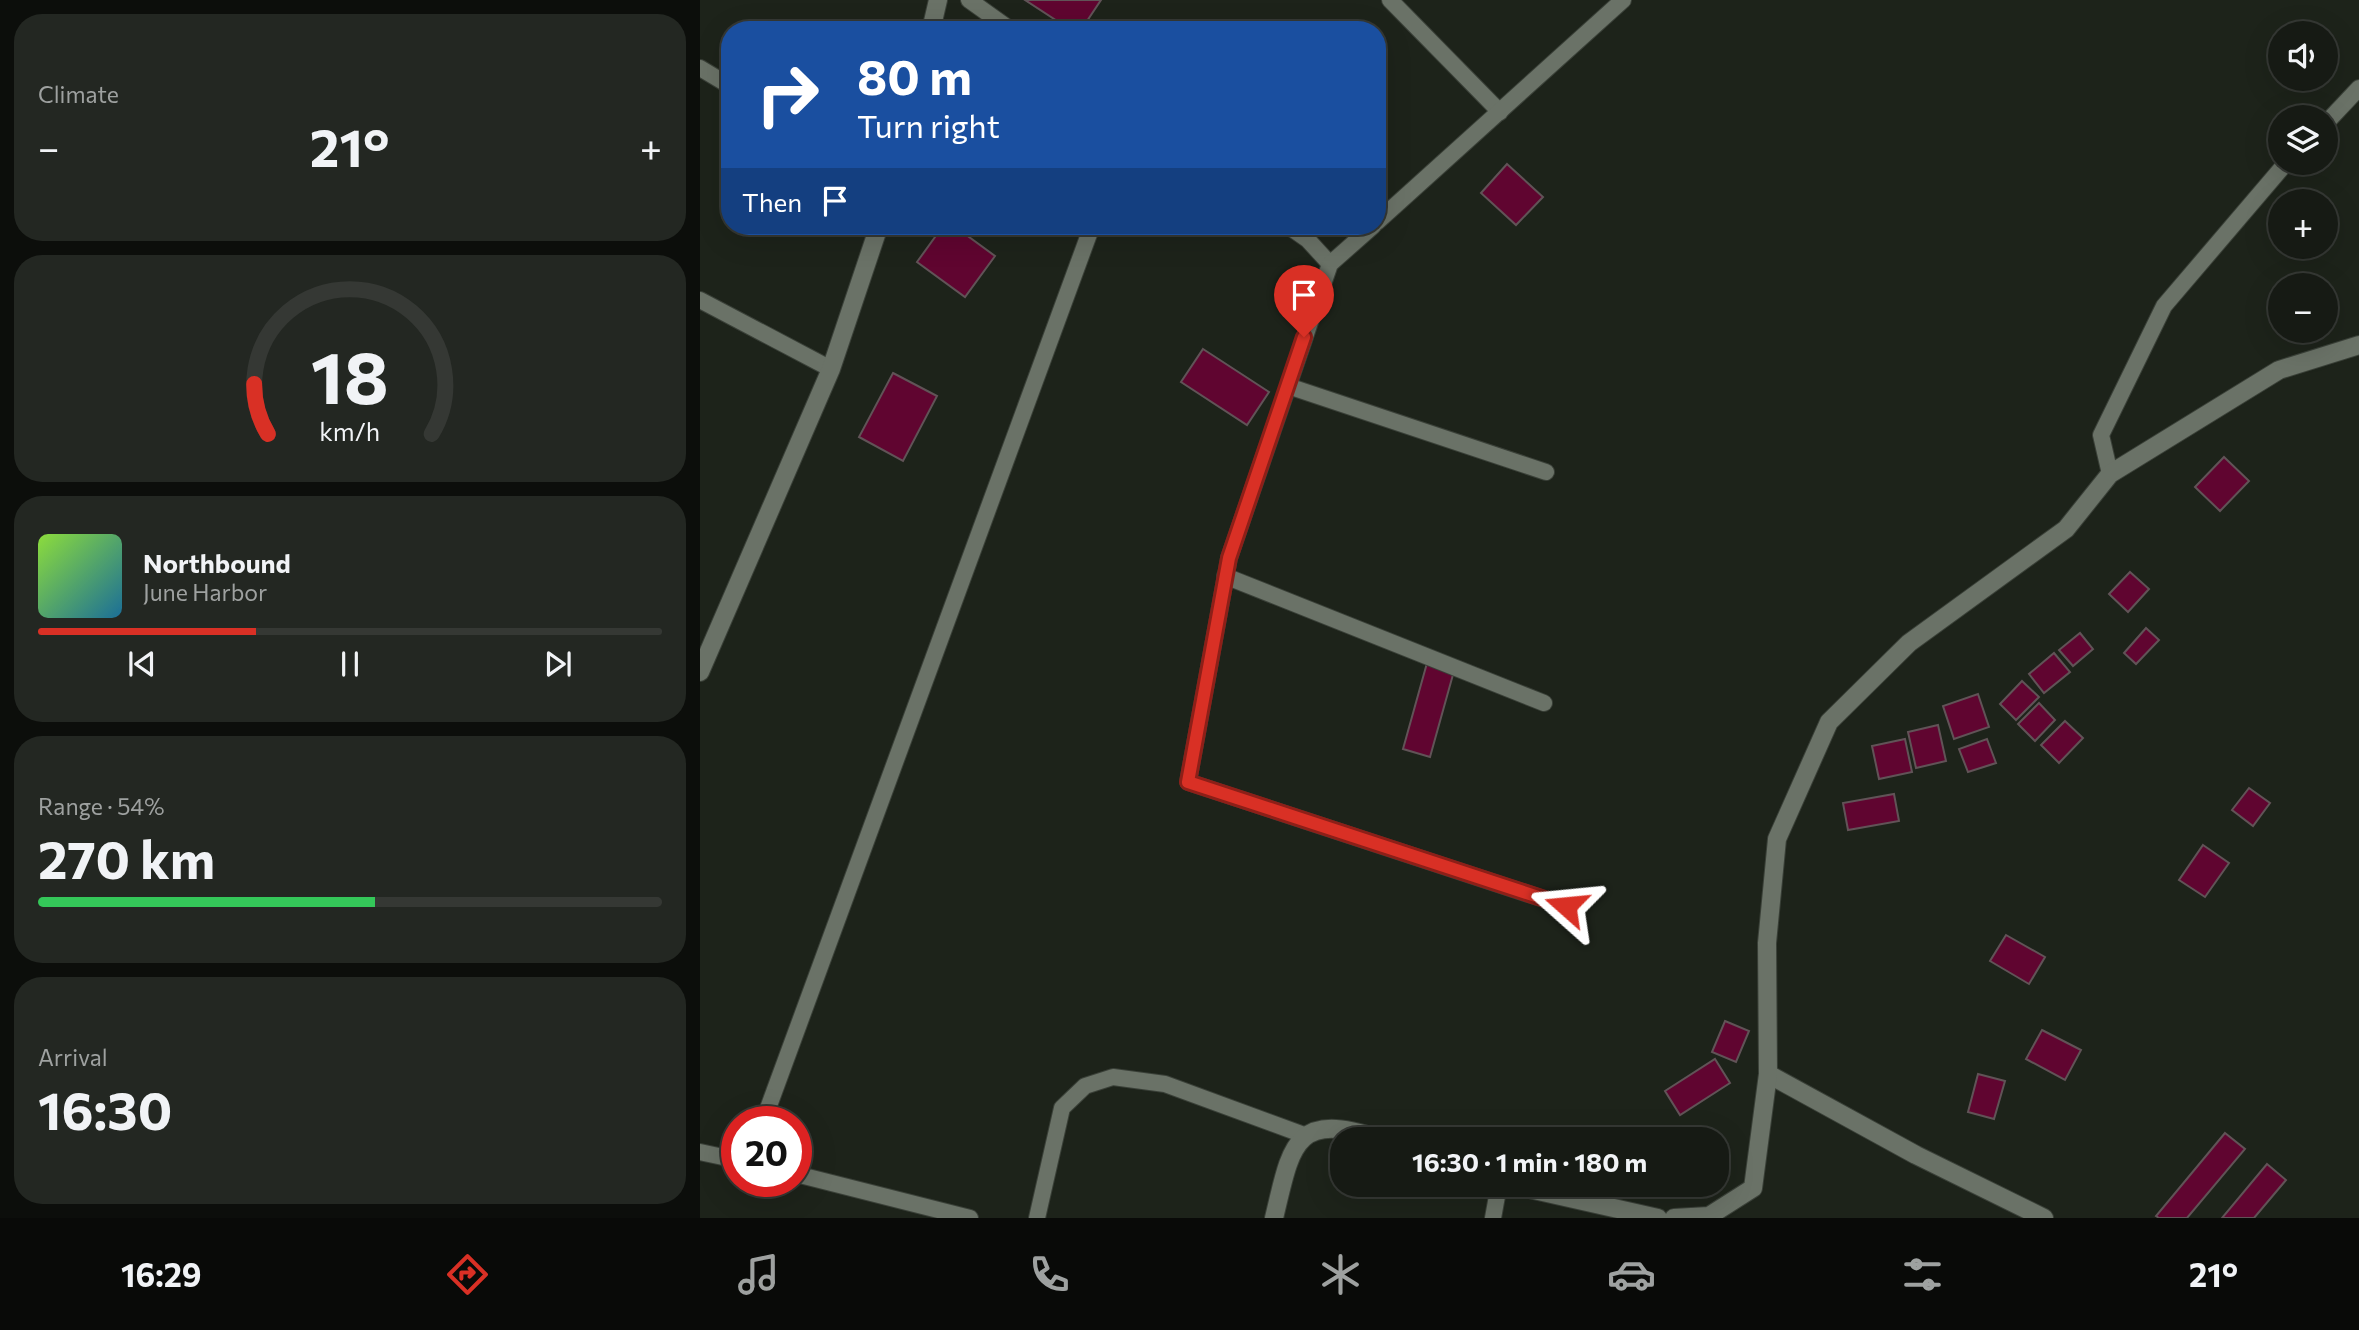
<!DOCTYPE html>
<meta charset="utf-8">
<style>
:root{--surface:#161a14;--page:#232722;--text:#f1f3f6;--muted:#9ea1a0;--line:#353834;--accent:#d93025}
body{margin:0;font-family:Commissioner,sans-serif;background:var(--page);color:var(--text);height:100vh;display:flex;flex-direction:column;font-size:26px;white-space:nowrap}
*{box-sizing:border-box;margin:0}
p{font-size:23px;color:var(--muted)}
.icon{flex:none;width:38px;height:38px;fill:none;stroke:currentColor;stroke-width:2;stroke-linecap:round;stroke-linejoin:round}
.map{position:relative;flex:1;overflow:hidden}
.drawer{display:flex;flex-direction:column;gap:14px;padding:14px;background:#0c0e0b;width:700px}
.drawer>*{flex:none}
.banner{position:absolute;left:21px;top:21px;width:665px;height:214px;border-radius:28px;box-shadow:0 7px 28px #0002,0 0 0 2px var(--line);background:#1a4fa0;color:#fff;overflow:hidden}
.fabs{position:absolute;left:1568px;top:21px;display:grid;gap:14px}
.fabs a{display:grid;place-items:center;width:70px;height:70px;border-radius:50%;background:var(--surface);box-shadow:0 7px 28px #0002,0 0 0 2px var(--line);font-size:35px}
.speed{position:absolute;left:21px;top:1106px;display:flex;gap:14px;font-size:35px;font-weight:700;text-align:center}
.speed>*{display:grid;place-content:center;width:91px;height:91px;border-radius:50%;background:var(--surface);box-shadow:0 7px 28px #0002,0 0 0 2px var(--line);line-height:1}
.speed .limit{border:10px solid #d22;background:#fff;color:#111}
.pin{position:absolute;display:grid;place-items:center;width:60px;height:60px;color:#fff;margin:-72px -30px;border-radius:50% 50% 50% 0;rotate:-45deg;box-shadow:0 0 7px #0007}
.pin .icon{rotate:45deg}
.me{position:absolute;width:77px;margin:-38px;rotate:288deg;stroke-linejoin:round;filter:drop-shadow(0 0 5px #0008)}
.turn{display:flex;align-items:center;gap:24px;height:147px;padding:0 21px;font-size:32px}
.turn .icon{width:91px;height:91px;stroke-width:2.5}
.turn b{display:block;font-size:49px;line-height:60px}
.then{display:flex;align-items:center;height:66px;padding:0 21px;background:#0003;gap:14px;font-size:26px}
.big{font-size:52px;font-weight:700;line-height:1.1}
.drawer .card{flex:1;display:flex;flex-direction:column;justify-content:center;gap:10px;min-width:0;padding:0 24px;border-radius:28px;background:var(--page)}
.drawer .dial{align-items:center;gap:0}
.dial svg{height:182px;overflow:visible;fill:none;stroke:var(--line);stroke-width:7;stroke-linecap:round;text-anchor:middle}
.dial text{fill:var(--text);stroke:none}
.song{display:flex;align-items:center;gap:21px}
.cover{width:84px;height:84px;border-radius:10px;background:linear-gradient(135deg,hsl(90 70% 55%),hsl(200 70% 35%))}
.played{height:7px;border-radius:4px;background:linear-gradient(90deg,var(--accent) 35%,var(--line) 35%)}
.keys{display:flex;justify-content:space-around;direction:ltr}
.heat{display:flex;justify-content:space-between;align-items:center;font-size:38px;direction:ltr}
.charge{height:10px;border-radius:5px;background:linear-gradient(90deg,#34c759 54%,var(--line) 0)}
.trip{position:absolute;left:630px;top:1127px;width:399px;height:70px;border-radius:28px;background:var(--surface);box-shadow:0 7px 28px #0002,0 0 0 2px var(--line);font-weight:700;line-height:70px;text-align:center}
.dock{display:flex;height:112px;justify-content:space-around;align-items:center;background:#090a08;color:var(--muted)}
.dock .icon{width:49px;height:49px}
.dock .current{color:var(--accent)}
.dock b{font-size:32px;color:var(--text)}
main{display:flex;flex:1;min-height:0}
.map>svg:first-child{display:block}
</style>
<main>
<section class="drawer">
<div class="card"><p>Climate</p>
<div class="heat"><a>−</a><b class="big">21°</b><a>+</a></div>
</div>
<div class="card dial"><svg viewBox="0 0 100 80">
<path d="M14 69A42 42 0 1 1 86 69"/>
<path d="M14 69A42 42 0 0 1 8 47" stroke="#d93025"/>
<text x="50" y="56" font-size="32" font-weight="700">18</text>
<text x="50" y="72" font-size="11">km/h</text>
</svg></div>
<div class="card">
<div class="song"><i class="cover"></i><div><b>Northbound</b><p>June Harbor</p></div></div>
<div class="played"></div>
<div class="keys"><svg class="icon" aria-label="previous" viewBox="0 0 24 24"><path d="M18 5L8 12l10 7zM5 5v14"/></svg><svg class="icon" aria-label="pause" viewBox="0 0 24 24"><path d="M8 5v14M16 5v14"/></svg><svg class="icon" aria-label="next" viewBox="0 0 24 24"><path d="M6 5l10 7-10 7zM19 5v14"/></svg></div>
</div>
<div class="card"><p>Range · 54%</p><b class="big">270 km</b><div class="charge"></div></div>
<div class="card"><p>Arrival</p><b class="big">16:30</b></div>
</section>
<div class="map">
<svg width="1659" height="1218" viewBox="0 0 1659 1218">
<rect width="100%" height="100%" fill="#1d231a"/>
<!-- building -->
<g fill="#600530" stroke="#615357" stroke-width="2">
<path d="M325,0H401L381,30H371Z"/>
<path d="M807,164L843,197L816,225L781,193Z"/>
<path d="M243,226H254L295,256L265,297L217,262Z"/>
<path d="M503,349L569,392L547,425L481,382Z"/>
<path d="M193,373L237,396L203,461L159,437Z"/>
<path d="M1524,457L1549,481L1520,511L1495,487Z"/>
<path d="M1430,572L1449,589L1428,612L1409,594Z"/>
<path d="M1446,628L1459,640L1436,664L1424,653Z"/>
<path d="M1380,633L1393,649L1373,666L1359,650Z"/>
<path d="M1354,653L1370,672L1344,693L1329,674Z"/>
<path d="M727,663L754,671L730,757L703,749Z"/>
<path d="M1322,681L1339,697L1316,720L1300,704Z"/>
<path d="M1278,694L1289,727L1254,739L1243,706Z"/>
<path d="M1339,703L1355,720L1335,741L1318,724Z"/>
<path d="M1365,721L1383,738L1359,763L1341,745Z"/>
<path d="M1238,725L1246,761L1216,768L1208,732Z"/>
<path d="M1205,739L1212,772L1179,779L1172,746Z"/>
<path d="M1287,739L1296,763L1268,772L1259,749Z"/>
<path d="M1549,788L1570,803L1553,826L1532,810Z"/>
<path d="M1194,794L1199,821L1148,830L1143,803Z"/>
<path d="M1503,845L1529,863L1505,897L1479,880Z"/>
<path d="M1306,935L1345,957L1329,984L1290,961Z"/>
<path d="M1025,1021L1049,1031L1036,1062L1012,1052Z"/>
<path d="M1342,1030L1381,1050L1365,1080L1326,1059Z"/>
<path d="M1015,1059L1030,1083L980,1115L965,1091Z"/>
<path d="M1278,1074L1305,1081L1294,1119L1268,1112Z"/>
<path d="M1525,1133L1545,1149L1487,1218H1459L1456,1216Z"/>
<path d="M1567,1164L1586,1180L1554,1218H1522Z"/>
</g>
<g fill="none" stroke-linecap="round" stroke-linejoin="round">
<defs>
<g id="service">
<path d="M269,0L311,30"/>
<path d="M690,0L800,112"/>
<path d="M0,68L30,86"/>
<path d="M1626,123L1659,88"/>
<path d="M677,222L923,0"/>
<path d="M588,226L608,240L630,264"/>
<path d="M673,226L630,264L529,558L488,782L865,906"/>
<path d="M0,300L131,369"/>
<path d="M588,386L846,472"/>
<path d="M1410,474L1401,435L1464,306L1586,163"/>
<path d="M525,576L844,703"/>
<path d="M63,1122L392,226"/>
<path d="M0,1152L37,1160"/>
<path d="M96,1174L270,1218"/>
<path d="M337,1218L362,1108L385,1086L413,1077L465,1084L604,1135"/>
<path d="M793,1218L799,1185"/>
</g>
<g id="minor">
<path d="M231,30L238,0"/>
<path d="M0,672L131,369L179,226"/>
<path d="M1068,1074L1216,1155L1344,1218"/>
<path d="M812,1185L958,1218"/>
<path d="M574,1218C591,1148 593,1109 679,1139"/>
<path d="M974,1218L1009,1216L1053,1188L1068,1074L1067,943L1077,839L1129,722L1209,643L1366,529L1410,474L1579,370L1659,345"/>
</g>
</defs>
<!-- service casing -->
<use href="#service" stroke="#3a4038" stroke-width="18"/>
<!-- minor casing -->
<use href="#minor" stroke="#3a4038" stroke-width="20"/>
<!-- service -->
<use href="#service" stroke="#6a7267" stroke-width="16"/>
<!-- minor -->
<use href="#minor" stroke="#6a7267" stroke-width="18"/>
</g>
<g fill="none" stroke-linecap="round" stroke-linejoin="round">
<defs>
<path id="route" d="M604,337L529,558L488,782L866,906"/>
</defs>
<!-- route casing -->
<use href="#route" stroke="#8d1f18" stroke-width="18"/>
<!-- route -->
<use href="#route" stroke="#d93025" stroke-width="12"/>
</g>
</svg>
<div class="fabs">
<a><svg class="icon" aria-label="sound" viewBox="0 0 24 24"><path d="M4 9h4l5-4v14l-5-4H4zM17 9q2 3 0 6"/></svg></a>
<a><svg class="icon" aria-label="layers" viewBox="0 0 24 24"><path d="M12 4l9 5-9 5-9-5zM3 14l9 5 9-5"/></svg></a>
<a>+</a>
<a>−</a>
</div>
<div class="speed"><div class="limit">20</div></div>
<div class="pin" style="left:604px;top:337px;background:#d93025"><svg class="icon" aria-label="arrive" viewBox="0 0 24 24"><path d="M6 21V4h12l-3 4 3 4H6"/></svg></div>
<svg class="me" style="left:866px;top:906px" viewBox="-20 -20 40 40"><path d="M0-17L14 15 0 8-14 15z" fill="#d93025" stroke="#fff" stroke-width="4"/></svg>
<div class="trip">16:30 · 1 min · 180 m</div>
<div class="banner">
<div class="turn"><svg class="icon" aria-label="right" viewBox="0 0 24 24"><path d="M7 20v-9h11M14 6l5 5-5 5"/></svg><div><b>80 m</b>Turn right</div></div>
<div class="then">Then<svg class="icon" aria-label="arrive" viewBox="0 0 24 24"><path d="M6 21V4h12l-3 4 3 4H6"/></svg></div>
</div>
</div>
</main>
<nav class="dock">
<b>16:29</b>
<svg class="icon current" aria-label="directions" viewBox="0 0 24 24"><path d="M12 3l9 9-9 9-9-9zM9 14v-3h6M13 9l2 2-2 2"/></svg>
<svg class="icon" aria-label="music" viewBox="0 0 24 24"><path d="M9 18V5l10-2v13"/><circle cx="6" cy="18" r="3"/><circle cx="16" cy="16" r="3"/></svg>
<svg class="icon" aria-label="phone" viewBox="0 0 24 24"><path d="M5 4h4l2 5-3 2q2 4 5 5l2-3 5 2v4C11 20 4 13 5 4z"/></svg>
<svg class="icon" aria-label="climate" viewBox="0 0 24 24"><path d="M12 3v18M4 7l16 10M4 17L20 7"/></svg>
<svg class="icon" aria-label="car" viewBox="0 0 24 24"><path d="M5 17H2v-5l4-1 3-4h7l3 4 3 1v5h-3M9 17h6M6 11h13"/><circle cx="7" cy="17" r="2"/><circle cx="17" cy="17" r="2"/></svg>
<svg class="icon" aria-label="filters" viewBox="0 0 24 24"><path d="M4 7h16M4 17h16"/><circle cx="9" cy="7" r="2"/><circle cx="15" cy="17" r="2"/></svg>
<b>21°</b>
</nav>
